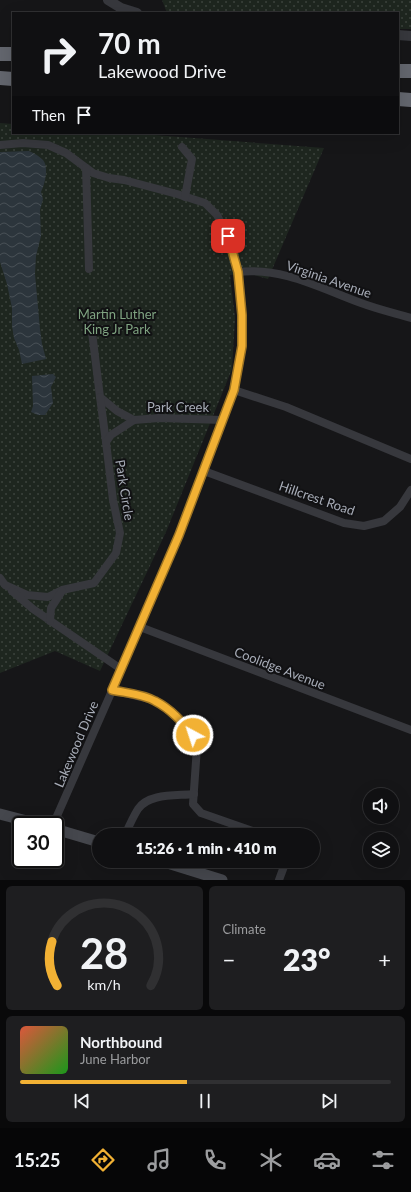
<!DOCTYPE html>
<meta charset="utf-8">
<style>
:root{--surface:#101012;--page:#1e1e20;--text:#f1f3f6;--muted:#9c9d9f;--line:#303032;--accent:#f2b134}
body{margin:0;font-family:Lato,sans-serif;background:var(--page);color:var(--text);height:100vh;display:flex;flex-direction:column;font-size:15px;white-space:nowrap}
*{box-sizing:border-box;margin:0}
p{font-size:13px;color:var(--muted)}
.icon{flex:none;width:22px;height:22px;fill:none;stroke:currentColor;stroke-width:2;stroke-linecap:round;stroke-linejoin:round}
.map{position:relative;height:880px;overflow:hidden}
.details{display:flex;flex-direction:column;gap:6px;padding:6px;background:#09090a;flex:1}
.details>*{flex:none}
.banner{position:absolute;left:12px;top:12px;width:387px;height:122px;border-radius:0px;box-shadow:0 4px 16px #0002,0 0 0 1px var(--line);background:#101012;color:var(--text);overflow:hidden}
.fabs{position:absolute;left:363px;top:788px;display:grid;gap:8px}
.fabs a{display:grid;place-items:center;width:36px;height:36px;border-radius:50%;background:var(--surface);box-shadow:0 4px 16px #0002,0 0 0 1px var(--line);font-size:20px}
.speed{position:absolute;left:12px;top:816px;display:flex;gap:8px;font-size:20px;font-weight:700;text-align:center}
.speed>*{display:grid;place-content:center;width:52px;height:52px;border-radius:50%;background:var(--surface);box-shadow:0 4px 16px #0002,0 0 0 1px var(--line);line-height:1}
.speed .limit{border:2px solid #111;border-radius:6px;background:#fff;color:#111}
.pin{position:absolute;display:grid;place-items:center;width:34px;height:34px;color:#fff;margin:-17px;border-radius:8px;box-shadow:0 2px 6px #0006}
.me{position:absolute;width:44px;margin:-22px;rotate:320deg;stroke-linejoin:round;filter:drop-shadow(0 0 3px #0008)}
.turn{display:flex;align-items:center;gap:14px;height:84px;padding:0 20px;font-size:18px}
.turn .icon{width:52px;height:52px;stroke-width:2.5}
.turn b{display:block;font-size:28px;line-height:34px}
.then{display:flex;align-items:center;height:38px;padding:0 20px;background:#0003;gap:8px;font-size:15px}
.big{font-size:30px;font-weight:800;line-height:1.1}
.details .card{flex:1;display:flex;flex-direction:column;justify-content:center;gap:6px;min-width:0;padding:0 14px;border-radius:6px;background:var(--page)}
.details .dial{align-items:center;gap:0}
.dial svg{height:104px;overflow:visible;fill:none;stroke:var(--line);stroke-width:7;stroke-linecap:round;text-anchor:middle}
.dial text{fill:var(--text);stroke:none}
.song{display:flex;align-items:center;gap:12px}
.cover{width:48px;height:48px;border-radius:6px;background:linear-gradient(135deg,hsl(10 70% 55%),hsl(120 70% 35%))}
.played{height:4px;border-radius:2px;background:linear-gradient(90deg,var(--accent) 45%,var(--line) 45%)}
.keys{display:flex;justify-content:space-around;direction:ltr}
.heat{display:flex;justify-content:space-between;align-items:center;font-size:22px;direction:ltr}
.details .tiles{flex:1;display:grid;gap:6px;grid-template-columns:1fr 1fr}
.card:last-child{grid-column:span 2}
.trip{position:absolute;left:92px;top:828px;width:228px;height:40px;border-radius:20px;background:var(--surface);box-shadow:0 4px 16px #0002,0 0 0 1px var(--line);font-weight:800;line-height:40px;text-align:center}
.menu{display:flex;height:64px;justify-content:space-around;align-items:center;background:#060607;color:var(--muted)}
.menu .icon{width:28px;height:28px}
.menu .selected{color:var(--accent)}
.menu b{font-size:18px;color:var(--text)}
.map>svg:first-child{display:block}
</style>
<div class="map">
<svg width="411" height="880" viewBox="0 0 411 880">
<defs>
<pattern id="park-dots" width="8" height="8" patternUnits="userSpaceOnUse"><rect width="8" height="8" fill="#1e261f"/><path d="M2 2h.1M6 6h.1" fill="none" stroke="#3c433d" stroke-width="1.8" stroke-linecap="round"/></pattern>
<pattern id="water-waves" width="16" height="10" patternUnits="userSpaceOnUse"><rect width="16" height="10" fill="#2c353c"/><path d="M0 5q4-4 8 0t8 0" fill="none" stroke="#485056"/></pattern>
</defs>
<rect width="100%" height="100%" fill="#161618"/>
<!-- park -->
<g fill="url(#park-dots)">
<path d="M162,0H411V29H398V13H167Z"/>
<path d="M0,123L13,124V133H128L324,148L268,279L247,273L230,275L235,318L232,369L166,532L100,671L55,651L0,673Z"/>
</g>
<!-- water -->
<g fill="url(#water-waves)">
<path d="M29,151C34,153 39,156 43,160C49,167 45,184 41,192L43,199L40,210L41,236L36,256L35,274L40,329L42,344L46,359L22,364L19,350L14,338L12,326V308L7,284L0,262V152Z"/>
<path d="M53,374L56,377L51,387L53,403L45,415H38L31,412L33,406L32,376Z"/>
</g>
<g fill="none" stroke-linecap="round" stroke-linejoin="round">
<!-- minor -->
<g stroke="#37383d" stroke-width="8">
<path d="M0,145L23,143L48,145L66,153L93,173L109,178L124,180L177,194L205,203L217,215L228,237L238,272L242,315V346L234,390L204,471L179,535L140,627L53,825"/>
<path d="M182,147L192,159L185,197"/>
<path d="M86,168L89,269"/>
<path d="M238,272C283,267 320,288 361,303C377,309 394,313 411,318"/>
<path d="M91,324L100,397L117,411L134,420"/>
<path d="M234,390L286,407L411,459"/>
<path d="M100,397L106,442"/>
<path d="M204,471L344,523L364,526L384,521L400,507L411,490"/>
<path d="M0,578L5,585L27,595L48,597L62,590L94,583L116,553L120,533L113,500L106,442L111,435L134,420L159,418L223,420"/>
<path d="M12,591L33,609L121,669"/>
<path d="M50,621L51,608L62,591"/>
<path d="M140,627L411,730"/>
<path d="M112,690L154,700L168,709L182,722L193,735L197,747L193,804L201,813L264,835"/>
<path d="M125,835C129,826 133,817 138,809C149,793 176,796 194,794"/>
<path d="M279,880L286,861"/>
</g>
<!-- tertiary -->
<g stroke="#37383d" stroke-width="10">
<path d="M108,0L121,8L137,13"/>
<path d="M398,35L411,36"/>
</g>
<!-- secondary -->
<g stroke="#45474d" stroke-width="11">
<path d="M0,814L42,825"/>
<path d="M55,829L99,842"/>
<path d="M161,861L222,880"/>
</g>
<!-- motorway -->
<g stroke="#63666e" stroke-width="14">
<path d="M0,54H13"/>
<path d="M398,71H411"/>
<path d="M0,78L13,79"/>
<path d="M398,99L411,100"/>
</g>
</g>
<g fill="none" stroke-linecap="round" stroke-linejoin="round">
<defs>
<path id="route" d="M193,735C182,722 171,709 155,701C143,694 126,693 112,690L179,535L234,390L242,346V315L238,272L228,236"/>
</defs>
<!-- route casing -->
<use href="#route" stroke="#9d7322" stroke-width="10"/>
<!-- route -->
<use href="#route" stroke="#f2b134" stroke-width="7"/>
</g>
<g text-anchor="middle" stroke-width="4" stroke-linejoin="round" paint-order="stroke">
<!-- street labels -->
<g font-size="13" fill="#a8adb8" stroke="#111113">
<text transform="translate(329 279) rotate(19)" y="5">Virginia Avenue</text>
<text x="178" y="412">Park Creek</text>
<text transform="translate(125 490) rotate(81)" y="5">Park Circle</text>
<text transform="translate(317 498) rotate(19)" y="5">Hillcrest Road</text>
<text transform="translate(280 668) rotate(21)" y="5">Coolidge Avenue</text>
<text transform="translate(76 744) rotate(-67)" y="5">Lakewood Drive</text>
</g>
<!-- park labels -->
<g font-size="13" fill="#7fa381" stroke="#111113">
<text x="117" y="319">Martin Luther<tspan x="117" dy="15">King Jr Park</tspan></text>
</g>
</g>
</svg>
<div class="fabs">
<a><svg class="icon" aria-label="sound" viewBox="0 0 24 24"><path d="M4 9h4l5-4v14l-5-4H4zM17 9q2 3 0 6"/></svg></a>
<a><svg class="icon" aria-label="layers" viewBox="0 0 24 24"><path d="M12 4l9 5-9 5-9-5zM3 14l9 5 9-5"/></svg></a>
</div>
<div class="speed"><div class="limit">30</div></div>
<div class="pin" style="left:228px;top:236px;background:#d93025"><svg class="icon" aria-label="arrive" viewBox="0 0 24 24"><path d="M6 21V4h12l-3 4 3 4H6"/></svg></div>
<svg class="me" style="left:193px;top:735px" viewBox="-20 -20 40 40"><circle r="17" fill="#f2b134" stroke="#fff" stroke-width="3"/><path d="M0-11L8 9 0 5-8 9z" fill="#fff"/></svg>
<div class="trip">15:26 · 1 min · 410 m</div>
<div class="banner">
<div class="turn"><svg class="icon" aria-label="right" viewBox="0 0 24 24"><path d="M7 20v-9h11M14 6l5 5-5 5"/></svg><div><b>70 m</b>Lakewood Drive</div></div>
<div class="then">Then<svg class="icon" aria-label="arrive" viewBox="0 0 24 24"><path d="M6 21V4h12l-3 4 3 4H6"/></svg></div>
</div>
</div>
<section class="details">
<div class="tiles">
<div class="card dial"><svg viewBox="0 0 100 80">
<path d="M14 69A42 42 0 1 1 86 69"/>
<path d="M14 69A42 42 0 0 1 10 35" stroke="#f2b134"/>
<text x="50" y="56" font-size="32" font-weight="700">28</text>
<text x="50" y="72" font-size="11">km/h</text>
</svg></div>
<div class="card"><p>Climate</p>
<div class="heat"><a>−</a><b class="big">23°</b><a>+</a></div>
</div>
<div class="card">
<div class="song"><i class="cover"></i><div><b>Northbound</b><p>June Harbor</p></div></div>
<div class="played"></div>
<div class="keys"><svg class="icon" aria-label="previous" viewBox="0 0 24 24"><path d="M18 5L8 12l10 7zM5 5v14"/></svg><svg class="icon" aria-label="pause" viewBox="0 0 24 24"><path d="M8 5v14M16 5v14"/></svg><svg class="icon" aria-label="next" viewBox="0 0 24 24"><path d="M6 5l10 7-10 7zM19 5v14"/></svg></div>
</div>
</div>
</section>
<nav class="menu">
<b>15:25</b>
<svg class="icon selected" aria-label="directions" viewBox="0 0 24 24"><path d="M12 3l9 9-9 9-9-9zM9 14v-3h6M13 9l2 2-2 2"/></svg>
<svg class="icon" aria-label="music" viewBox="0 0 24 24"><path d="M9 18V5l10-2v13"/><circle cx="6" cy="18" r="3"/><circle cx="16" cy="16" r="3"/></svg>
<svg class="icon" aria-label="phone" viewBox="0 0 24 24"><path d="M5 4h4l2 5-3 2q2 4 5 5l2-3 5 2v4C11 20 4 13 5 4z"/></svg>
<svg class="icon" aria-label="climate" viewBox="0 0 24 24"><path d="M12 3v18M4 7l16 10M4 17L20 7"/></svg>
<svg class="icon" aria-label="car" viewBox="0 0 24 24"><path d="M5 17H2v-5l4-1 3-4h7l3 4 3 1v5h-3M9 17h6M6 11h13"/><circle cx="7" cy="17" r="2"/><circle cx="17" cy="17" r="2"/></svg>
<svg class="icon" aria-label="filters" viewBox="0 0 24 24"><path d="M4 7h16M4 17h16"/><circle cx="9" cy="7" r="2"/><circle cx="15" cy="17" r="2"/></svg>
</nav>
